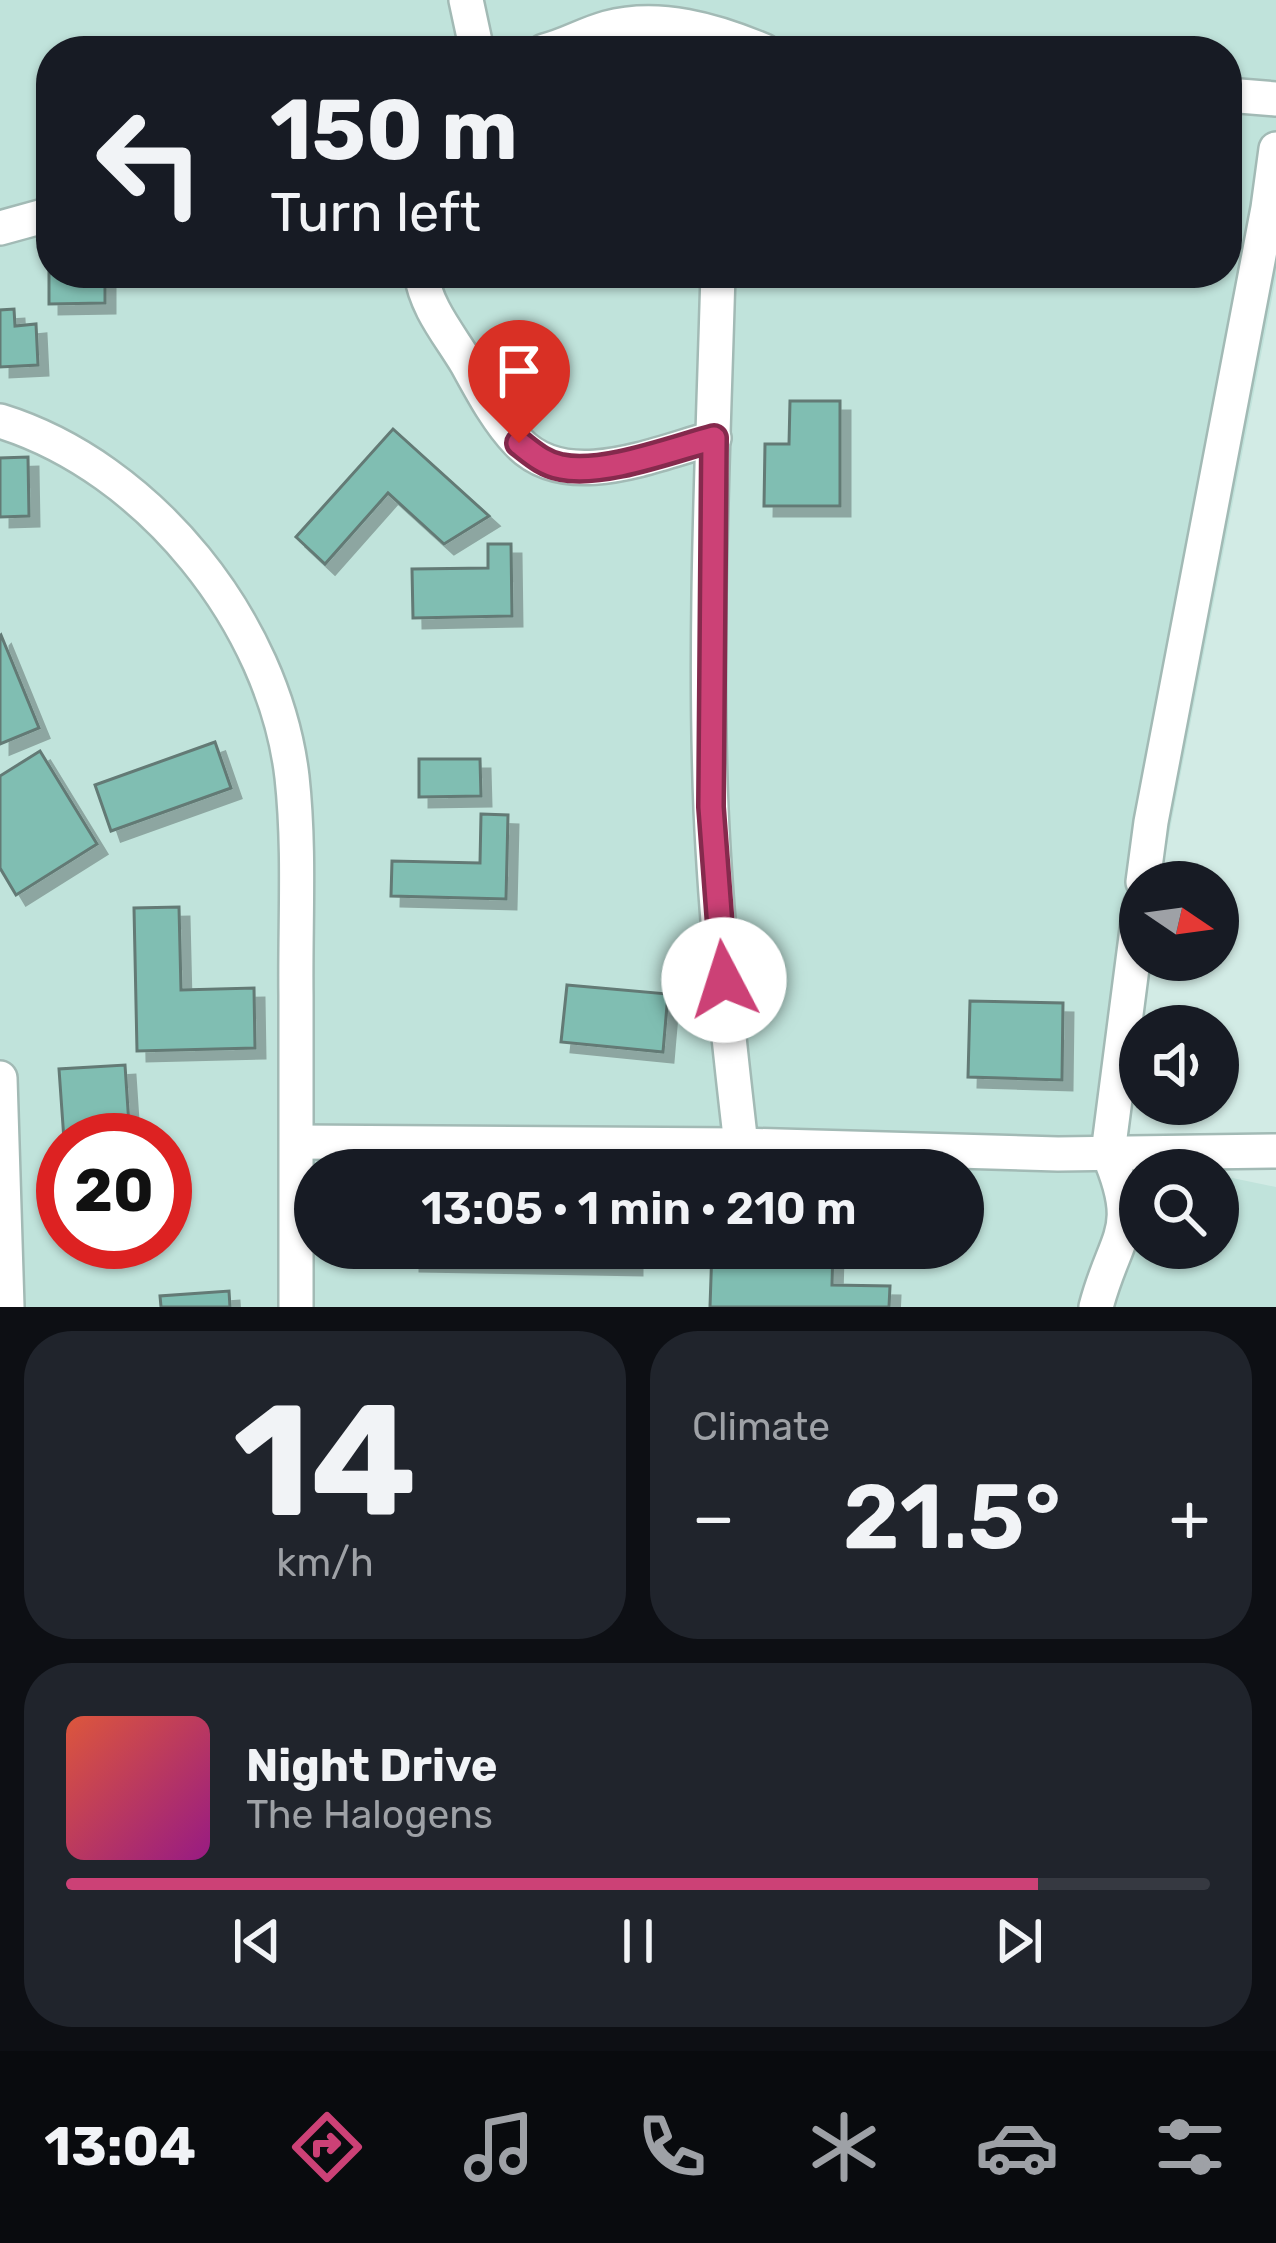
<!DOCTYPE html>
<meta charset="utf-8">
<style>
:root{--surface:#171b24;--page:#20242c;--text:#f1f3f6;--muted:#9ea1a6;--line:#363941;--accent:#cc4176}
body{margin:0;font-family:Rubik,sans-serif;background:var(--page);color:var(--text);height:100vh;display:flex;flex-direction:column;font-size:45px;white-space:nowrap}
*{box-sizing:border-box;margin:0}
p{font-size:39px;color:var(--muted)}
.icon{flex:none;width:66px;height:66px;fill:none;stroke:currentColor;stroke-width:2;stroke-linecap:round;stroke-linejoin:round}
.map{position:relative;height:1307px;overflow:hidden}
.panel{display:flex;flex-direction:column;gap:24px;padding:24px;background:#0d0f14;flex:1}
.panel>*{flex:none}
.banner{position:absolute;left:36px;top:36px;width:1206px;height:252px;border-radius:48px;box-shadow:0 3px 9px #0004;background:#171b24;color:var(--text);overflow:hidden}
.needle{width:78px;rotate:103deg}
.tools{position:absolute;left:1119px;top:861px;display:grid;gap:24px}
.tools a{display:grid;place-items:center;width:120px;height:120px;border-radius:50%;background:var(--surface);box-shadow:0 3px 9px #0004;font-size:60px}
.speed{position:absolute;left:36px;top:1113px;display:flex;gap:24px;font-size:60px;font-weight:700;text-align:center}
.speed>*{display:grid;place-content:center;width:156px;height:156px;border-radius:50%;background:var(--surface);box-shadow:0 3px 9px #0004;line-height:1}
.speed .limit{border:18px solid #d22;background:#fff;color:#111}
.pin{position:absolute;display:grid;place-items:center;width:102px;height:102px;color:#fff;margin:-123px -51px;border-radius:50% 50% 50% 0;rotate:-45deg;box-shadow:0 0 12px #0007}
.pin .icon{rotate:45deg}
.me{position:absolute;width:132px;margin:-66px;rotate:355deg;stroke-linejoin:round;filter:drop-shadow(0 0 9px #0008)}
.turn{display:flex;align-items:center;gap:42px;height:252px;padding:0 36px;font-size:54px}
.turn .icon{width:156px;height:156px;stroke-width:2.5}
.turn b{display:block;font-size:84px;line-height:102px}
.big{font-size:90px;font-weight:600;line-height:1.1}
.panel .tile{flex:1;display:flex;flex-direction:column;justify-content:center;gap:18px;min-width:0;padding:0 42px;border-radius:48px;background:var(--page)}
.panel .dial{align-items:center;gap:0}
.dial b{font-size:156px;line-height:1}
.song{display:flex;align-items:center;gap:36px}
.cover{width:144px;height:144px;border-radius:18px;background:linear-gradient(135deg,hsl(10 70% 55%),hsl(310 70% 35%))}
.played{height:12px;border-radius:6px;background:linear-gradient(90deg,var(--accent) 85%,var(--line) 85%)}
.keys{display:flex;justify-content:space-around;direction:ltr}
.heat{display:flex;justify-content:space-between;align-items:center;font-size:66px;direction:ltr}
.panel .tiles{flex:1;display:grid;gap:24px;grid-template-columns:1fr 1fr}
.tile:last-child{grid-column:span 2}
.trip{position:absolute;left:294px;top:1149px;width:690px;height:120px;border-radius:60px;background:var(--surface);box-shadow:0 3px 9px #0004;font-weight:600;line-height:120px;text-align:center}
.dock{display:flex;height:192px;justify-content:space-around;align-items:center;background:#090b0e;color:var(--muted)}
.dock .icon{width:84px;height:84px}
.dock .current{color:var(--accent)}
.dock b{font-size:54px;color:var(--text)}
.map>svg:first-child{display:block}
</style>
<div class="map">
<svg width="1276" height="1307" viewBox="0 0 1276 1307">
<defs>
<filter id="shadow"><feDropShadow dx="10" dy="10" stdDeviation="0" flood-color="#0004"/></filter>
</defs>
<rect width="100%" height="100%" fill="#d2ebe5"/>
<!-- built -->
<path fill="#c0e3db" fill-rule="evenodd" d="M0,0H1276V277L1160,882H1140L1109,1153L1192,1170H1140V1248H1218V1175L1276,1187V1307H0ZM51,51H1227V273H51ZM63,1140H165V1242H63ZM315,1170H963V1248H315Z"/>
<!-- building -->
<g fill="#80beb2" stroke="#637a75" stroke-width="3" filter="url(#shadow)">
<path d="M49,261L51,273H105V303L49,304Z"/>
<path d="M14,309L15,326L36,324L38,365L0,367V310Z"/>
<path d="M790,401H840V506H764L765,444H789Z"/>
<path d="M393,429L489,516L444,544L388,493L325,564L296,537Z"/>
<path d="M28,457L29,516L0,517V458Z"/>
<path d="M488,544H511L512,616L413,618L412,569L488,568Z"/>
<path d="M1,635L39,728L0,744V636Z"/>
<path d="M215,742L231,788L111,831L95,785Z"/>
<path d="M40,751L97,844L16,895L0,868V776Z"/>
<path d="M419,759H480L481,796L419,797Z"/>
<path d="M481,814L508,815L506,899L391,896L392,861L480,863Z"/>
<path d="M179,907L181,990L254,988L255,1048L137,1051L134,908Z"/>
<path d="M567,985L668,994L663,1052L561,1042Z"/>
<path d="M970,1001L1063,1003L1062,1080L968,1077Z"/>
<path d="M125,1065L130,1140H64L59,1069Z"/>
<path d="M410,1248H632V1265L410,1261Z"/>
<path d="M712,1248H833L832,1285L890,1286L889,1307H710Z"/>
<path d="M229,1291L230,1307H161L160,1296Z"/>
</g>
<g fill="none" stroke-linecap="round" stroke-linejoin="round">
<defs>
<g id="minor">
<path d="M466,0L477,51"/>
<path d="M544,51C566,46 585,34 607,28C659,14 715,30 764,51"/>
<path d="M1227,95L1276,99"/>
<path d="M0,228L51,214"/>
<path d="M421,273C426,308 449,334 467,364C482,391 497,420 518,442C567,494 656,453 714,438"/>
<path d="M718,273C713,451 704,631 711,809C716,922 728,1033 741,1145"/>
<path d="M0,421C149,467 274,623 292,777C300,850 295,924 296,996C296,1100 296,1203 296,1307"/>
<path d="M1143,882L1151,822L1268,208L1276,149"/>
<path d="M0,1078L7,1307"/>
<path d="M297,1142L741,1145L1058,1154L1276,1151"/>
<path d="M1096,1307C1115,1234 1142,1232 1108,1153L1140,906"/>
</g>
</defs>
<!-- minor casing -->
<use href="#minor" stroke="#a2bab5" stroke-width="38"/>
<!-- minor -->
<use href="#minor" stroke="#fff" stroke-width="33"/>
</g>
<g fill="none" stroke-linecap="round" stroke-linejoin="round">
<defs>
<path id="route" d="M519,443C532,453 544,464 561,467C602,476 673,449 714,438L711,807L724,980"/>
</defs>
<!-- route casing -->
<use href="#route" stroke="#852a4d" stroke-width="30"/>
<!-- route -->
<use href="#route" stroke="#cc4176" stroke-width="21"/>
</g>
</svg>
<div class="tools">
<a><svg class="needle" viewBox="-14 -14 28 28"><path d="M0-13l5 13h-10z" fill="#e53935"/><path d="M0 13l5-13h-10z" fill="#9ea1a6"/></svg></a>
<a><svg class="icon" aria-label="sound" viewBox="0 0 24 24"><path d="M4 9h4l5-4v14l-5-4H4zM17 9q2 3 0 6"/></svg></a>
<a><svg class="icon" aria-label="search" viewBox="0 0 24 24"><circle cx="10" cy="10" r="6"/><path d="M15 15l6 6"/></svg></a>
</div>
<div class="speed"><div class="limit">20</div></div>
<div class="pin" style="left:519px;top:443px;background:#d93025"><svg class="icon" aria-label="arrive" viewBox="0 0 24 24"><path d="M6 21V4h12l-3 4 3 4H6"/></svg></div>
<svg class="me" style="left:724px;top:980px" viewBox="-20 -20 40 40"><circle r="19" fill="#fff"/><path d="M0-13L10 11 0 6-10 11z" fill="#cc4176"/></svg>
<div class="trip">13:05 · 1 min · 210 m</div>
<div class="banner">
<div class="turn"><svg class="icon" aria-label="left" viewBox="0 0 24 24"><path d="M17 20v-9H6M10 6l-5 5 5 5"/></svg><div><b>150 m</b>Turn left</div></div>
</div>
</div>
<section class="panel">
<div class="tiles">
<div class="tile dial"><b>14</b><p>km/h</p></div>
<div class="tile"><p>Climate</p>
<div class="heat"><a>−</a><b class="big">21.5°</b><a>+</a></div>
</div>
<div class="tile">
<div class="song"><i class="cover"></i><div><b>Night Drive</b><p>The Halogens</p></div></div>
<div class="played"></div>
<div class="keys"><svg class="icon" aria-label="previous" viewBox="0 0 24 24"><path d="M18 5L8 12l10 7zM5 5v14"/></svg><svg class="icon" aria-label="pause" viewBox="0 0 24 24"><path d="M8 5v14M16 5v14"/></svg><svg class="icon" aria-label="next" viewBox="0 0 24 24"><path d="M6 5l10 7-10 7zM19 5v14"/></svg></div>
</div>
</div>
</section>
<nav class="dock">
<b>13:04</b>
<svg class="icon current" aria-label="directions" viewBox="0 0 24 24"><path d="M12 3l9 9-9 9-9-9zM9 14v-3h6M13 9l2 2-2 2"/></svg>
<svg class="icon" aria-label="music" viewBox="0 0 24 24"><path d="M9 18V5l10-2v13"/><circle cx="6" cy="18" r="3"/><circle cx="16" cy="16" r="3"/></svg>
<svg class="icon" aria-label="phone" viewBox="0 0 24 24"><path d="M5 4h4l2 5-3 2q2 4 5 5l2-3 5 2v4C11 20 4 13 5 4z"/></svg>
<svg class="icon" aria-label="climate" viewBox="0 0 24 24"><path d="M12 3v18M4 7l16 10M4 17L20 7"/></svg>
<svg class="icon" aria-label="car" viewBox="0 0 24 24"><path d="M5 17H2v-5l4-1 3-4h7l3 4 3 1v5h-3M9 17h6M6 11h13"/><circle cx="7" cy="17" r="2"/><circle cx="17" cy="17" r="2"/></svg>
<svg class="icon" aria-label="filters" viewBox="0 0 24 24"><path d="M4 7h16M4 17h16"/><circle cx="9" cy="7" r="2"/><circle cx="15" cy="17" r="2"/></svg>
</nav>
